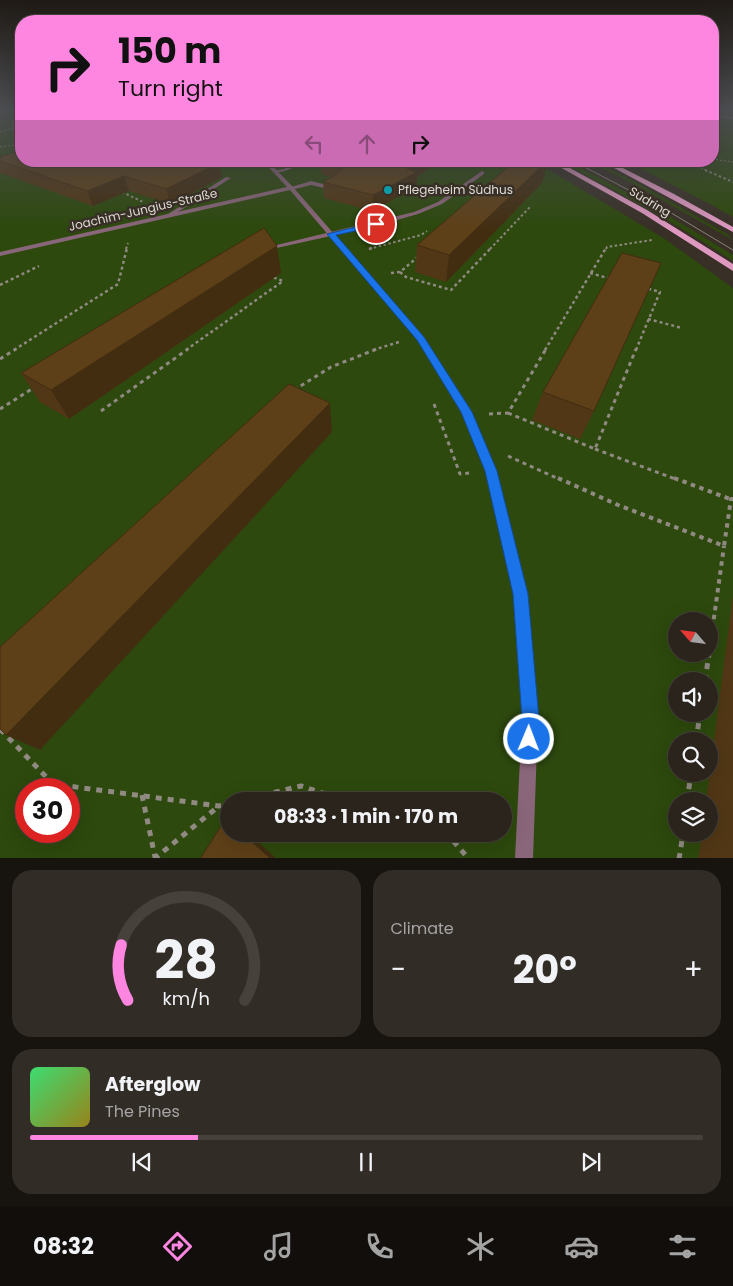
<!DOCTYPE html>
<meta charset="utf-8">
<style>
:root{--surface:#2a241d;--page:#322c26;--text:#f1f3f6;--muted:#a5a4a4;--line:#46413b;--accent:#fe86e0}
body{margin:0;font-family:Poppins,sans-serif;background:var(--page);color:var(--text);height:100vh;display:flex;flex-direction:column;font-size:19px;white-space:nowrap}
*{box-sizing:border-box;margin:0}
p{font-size:16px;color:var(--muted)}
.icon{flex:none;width:28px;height:28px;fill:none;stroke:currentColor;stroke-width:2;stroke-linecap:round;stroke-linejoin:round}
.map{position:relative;height:858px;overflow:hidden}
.details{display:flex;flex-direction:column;gap:12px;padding:12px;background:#171410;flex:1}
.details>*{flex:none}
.banner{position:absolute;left:15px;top:15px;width:704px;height:152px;border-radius:20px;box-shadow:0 5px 20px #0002,0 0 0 1px var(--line);background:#fe86e0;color:#111;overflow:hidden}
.needle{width:32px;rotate:298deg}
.buttons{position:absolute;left:668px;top:612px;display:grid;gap:10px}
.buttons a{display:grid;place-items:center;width:50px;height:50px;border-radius:50%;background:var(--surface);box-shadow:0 5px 20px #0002,0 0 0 1px var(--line);font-size:25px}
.speed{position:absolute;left:15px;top:778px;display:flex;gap:10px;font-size:25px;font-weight:700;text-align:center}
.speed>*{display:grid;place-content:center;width:65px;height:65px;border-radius:50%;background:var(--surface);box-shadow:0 5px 20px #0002,0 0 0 1px var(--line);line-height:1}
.speed .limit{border:8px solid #d22;background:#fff;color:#111}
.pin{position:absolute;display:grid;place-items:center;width:42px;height:42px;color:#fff;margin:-21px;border:2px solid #fff;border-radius:50%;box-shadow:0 1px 5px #0007}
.me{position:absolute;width:55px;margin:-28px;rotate:1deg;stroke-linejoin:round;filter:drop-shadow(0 0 4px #0008)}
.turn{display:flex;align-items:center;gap:18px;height:105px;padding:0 20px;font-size:22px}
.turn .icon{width:65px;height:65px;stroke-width:2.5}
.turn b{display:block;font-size:35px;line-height:42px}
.lanes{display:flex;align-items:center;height:48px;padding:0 20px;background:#0003;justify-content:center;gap:25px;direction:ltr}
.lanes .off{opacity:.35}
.big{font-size:38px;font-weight:700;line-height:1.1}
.details .card{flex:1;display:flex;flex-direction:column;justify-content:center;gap:8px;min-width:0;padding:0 18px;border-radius:20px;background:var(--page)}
.details .dial{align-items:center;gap:0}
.dial svg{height:130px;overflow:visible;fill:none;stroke:var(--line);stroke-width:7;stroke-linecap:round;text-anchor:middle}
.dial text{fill:var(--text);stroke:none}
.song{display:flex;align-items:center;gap:15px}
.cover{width:60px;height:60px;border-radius:8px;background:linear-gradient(135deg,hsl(140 70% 55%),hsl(50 70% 35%))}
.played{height:5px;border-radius:2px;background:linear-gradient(90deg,var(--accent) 25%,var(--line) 25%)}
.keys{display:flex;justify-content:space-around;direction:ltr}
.heat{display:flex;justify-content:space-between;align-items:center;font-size:28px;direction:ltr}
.details .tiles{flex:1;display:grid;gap:12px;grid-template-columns:1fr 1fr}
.card:last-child{grid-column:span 2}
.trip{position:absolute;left:220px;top:792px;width:292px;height:50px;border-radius:25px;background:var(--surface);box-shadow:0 5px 20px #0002,0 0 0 1px var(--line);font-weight:700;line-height:50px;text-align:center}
.dock{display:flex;height:80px;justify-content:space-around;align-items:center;background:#110e0c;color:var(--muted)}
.dock .icon{width:35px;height:35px}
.dock .on{color:var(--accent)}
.dock b{font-size:22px;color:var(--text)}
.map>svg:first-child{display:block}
</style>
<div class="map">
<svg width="733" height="859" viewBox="0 0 733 859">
<rect width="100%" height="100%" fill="#383027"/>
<!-- green -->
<g fill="#2d490d" fill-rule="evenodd">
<path d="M0,109H21V161H534L665,239L733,288V858H0ZM676,621H709V654H676ZM676,681H709V714H676ZM676,741H709V774H676ZM26,789H69V831H26ZM229,801H504V834H229ZM676,801H709V834H676Z"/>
<path d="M713,109H733V217L708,203L625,161H712Z"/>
<path d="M559,161H567L651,205L733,255V261C677,224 619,192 559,161Z"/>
<path d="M587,161H594L639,184L727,234L733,240L634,184Z"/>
</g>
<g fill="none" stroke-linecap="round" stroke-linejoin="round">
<!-- path-far5 -->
<g stroke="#908a83" stroke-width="1" stroke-dasharray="2 2" stroke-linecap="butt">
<path d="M11,109L10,112L13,118L21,119"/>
<path d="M0,112L10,109"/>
<path d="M21,126L14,128L15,155L21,157"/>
<path d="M0,132L14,128L13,118"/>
<path d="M0,147L21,144"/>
<path d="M712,159L733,162"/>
<path d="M686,161L708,171"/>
</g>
<!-- path-far4 -->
<g stroke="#908a83" stroke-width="2" stroke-dasharray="2.5 2.5" stroke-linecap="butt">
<path d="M705,170L733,182"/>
<path d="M122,192L143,202"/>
<path d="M126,249L128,243"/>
<path d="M369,249L421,235L427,231"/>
<path d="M490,249L530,207"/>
<path d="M606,249L607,247L652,240"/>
</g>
<!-- path-far3 -->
<g stroke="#908a83" stroke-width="2.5" stroke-dasharray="3 3" stroke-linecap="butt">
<path d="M369,249L372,248"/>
<path d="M400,272L406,277L451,290L491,248"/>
<path d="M391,273L400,272L419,256"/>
<path d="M590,273L611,279"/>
<path d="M0,285L39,266"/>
<path d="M648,319L682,328"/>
<path d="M14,350L118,284L127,248"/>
<path d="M186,350L283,281L270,276"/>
<path d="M373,350L399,342"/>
<path d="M545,350L606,248"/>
<path d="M636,350L660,292L646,288"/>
</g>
<!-- path-far2 -->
<g stroke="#908a83" stroke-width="3" stroke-dasharray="4 4" stroke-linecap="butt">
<path d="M0,359L16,349"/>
<path d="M294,390L331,367L377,349"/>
<path d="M434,404L460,474L469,473"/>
<path d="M0,409L35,387"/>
<path d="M101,411L188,349"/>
<path d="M508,413L595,449L636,349"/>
<path d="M489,414L508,413L546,349"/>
<path d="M595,449L678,480"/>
<path d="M508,456L561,480"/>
</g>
<!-- path-far1 -->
<g stroke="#908a83" stroke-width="4" stroke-dasharray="4.5 4.5" stroke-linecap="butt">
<path d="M558,478L618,505L724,546L731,499H733"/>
<path d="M674,478L730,499"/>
<path d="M710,646L724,546"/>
</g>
<!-- path -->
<g stroke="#908a83" stroke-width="5" stroke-dasharray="6 6" stroke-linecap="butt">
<path d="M709,652L710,645"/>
<path d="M705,681L709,654"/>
<path d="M0,729L53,784L219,806L229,804"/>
<path d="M696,741L700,714"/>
<path d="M142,795L155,857"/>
<path d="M239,801L301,786L347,801"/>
<path d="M687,801L691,774"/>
<path d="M444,834L449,836L469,859"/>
<path d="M154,859L219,806"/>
<path d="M679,859L683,834"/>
</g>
<!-- service -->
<g fill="#896679" fill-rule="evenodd">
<path d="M712,114L733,117V119L712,116Z"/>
<path d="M298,161H304C295,167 283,175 272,171L284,169Z"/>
<path d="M482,171L484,172V174L442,204L418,214L376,226L263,251L260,249L414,212L438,202Z"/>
<path d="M226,177L231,178L170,217L165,216Z"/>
<path d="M311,181L335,187L336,188L333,190L311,185L291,190L288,188Z"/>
</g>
<!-- minor -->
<path fill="#896679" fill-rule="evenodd" d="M263,161H268L293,187L424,337L471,412L496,471L527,594L538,719L533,859H515L522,719L513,594L486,471L461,412L418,340L290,190L0,256V252L287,187Z"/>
<!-- primary -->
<g fill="#df99c1" fill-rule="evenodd">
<path d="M549,161H557L647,210L733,264V271L642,213Z"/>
<path d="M601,161H609L674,194L733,227V232Z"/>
</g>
<!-- tram -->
<path stroke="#8a837c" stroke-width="1" d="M573,161L663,208L733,250"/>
</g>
<!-- wall -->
<g fill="#513715">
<path d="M712,109H733V114L712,111Z"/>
<path d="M0,157L21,161H217V162L219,163L222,177L171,204L129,191L93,206L0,173Z"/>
<path d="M321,161H440L417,177L416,187L372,211L324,198L323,182L331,178L322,174Z"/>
<path d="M542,183L446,282L415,272L417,245Z"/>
<path d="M281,273L69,419L40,402L21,373Z"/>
<path d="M543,392L594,411L580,439L532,420Z"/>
<path d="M733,595V859H698L702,834H709V801H706Z"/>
</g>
<!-- shaded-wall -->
<g fill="#422d11">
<path d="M201,161H217L218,163H219L222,177L171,204L166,189Z"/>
<path d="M419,161H440L417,177L416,187L372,211L373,195L407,169Z"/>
<path d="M547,161H548L542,183L446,282L449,255Z"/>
<path d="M124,176L129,191L93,206L87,191Z"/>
<path d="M277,246L281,273L69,419L51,390Z"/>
<path d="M330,403L332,432L40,750L6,735Z"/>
<path d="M243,834H249L277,859H271Z"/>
</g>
<!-- building -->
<g fill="#5e4018" stroke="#422d11">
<path d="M21,150V161H214L219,163L166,189L124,176L87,191L0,161V157Z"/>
<path d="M326,161H419L407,169L417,172L373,195L323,182L336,175L344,167Z"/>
<path d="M515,161H547L449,255L417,245Z"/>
<path d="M264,228L277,246L51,390L21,373Z"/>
<path d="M622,253L661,263L594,411L543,392Z"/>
<path d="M289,384L330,403L6,735L0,729V647Z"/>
<path d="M226,818L229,821V834H243L271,859H200Z"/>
</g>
<!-- sky -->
<linearGradient id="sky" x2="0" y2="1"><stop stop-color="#1f1a15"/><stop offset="0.48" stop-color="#4d4e52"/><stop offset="1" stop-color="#4d4e52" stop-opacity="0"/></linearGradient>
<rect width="733" height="229" fill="url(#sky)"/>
<!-- route -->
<path fill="#1a73e8" stroke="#114b97" d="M376,222L379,223V226L336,235L424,337L472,412L497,471L528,594L539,719L538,739L536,745L529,748L523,745L520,739L522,719L513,594L485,471L461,412L417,340L327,234Z"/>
<!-- markers -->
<circle fill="#0f9aa8" stroke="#383027" stroke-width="2" cx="388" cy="190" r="5"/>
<g text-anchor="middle" stroke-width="5" stroke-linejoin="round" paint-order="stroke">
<!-- far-poi labels -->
<g font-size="12" fill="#dfdad5" stroke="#383027" text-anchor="start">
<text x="398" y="194">Pflegeheim Südhus</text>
</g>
<!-- far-street labels -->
<g font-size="12" fill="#dfdad5" stroke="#383027">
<text transform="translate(650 202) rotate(31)" y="4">Südring</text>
<text transform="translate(143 210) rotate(-13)" y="4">Joachim-Jungius-Straße</text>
</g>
</g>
</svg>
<div class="buttons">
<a><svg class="needle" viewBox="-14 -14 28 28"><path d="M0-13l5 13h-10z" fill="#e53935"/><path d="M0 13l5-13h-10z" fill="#a5a4a4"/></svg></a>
<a><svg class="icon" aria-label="sound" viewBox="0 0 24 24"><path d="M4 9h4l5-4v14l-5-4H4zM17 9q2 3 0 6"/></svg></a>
<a><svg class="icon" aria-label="search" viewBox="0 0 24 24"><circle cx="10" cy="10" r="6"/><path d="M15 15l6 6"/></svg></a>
<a><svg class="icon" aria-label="layers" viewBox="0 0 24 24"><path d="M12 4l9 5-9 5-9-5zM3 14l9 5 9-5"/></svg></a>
</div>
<div class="speed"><div class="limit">30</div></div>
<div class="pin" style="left:376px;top:224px;background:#d93025"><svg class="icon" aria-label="arrive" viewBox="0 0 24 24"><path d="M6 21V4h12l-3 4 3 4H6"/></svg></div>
<svg class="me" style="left:529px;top:739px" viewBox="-20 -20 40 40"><circle r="17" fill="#1a73e8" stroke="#fff" stroke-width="3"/><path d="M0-11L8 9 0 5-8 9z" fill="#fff"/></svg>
<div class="trip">08:33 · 1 min · 170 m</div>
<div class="banner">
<div class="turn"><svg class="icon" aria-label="right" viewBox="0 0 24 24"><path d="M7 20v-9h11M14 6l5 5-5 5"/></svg><div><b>150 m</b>Turn right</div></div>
<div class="lanes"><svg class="icon off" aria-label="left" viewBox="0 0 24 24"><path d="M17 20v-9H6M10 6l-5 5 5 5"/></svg><svg class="icon off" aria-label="ahead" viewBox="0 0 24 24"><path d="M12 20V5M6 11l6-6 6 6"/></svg><svg class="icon" aria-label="right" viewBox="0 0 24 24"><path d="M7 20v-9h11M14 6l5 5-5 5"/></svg></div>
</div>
</div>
<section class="details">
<div class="tiles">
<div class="card dial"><svg viewBox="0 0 100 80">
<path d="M14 69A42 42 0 1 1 86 69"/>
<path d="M14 69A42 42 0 0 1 10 35" stroke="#fe86e0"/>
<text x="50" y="56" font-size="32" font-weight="700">28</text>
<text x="50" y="72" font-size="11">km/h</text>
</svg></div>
<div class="card"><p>Climate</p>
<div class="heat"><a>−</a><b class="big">20°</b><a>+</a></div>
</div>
<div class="card">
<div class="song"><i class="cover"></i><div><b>Afterglow</b><p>The Pines</p></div></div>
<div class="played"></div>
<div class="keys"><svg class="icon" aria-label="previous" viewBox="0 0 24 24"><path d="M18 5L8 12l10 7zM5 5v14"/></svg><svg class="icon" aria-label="pause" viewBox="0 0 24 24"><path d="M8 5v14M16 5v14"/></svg><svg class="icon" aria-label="next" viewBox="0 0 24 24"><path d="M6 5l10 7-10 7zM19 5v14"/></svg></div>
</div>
</div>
</section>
<nav class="dock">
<b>08:32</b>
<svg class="icon on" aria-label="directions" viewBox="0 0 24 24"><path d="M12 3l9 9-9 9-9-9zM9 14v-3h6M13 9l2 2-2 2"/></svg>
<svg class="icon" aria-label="music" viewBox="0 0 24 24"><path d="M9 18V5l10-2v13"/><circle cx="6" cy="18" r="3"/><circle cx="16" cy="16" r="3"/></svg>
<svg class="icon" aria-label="phone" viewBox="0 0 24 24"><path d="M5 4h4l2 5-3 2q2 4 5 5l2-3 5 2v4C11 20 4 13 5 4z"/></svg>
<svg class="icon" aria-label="climate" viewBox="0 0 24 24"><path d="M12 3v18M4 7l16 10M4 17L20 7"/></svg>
<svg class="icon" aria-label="car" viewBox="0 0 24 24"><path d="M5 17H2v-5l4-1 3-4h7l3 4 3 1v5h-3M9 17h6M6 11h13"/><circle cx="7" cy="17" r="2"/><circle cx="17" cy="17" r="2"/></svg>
<svg class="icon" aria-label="filters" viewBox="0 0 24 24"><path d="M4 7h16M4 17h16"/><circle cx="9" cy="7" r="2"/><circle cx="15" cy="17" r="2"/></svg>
</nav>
